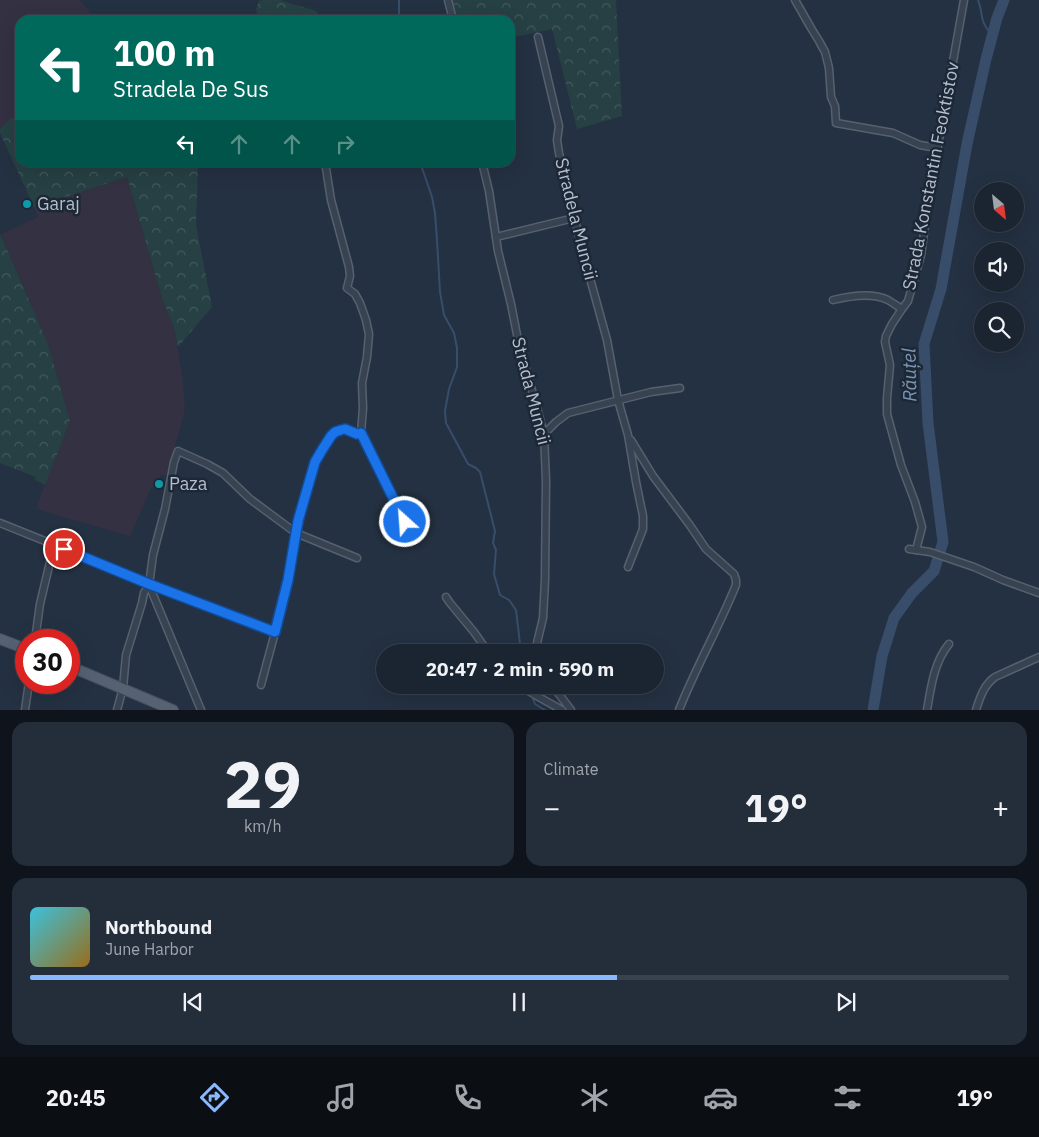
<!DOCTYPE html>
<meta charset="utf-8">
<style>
:root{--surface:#1b2532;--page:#242d3a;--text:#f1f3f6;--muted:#a0a5ac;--line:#39424d;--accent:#88b8fe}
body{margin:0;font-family:"IBM Plex Sans",sans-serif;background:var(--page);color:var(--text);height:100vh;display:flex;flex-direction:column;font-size:19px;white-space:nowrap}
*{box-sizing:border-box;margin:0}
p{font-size:16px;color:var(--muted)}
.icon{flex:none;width:28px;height:28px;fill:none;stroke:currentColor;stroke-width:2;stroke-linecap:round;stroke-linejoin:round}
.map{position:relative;height:710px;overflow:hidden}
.details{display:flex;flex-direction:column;gap:12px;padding:12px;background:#0f141c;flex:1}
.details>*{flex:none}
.guide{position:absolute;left:15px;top:15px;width:500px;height:152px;border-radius:15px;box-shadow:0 5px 20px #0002,0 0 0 1px var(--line);background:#00695c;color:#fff;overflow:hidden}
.needle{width:32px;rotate:152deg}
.fabs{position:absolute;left:974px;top:182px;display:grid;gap:10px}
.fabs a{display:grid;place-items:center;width:50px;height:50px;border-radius:50%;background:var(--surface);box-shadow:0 5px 20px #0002,0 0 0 1px var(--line);font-size:25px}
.speed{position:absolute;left:15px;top:629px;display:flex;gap:10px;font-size:25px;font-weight:700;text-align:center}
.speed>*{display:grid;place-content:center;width:65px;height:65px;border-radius:50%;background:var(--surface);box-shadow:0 5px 20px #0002,0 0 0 1px var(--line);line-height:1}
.speed .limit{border:8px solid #d22;background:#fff;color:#111}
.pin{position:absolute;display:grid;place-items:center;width:42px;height:42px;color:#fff;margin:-21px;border:2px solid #fff;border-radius:50%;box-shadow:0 1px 5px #0007}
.me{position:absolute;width:55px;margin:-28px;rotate:334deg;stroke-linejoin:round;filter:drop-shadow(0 0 4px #0008)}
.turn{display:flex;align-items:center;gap:18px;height:105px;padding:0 15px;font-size:22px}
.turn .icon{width:65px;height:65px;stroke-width:2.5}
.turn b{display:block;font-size:35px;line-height:42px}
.lanes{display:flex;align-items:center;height:48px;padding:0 15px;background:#0003;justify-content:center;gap:25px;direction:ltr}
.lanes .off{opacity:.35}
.big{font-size:38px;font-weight:700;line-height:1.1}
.details .card{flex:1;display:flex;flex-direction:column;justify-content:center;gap:8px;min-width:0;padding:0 18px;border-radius:15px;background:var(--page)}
.details .dial{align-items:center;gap:0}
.dial b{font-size:65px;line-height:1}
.song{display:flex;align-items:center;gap:15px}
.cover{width:60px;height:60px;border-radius:8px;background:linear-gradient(135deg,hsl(190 70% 55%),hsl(40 70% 35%))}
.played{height:5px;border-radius:2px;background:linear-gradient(90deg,var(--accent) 60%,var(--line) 60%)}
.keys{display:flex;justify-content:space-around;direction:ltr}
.heat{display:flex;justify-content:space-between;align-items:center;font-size:28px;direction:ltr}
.details .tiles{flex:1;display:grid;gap:12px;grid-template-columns:1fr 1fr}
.card:last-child{grid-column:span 2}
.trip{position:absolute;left:376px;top:644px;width:288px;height:50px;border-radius:25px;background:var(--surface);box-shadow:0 5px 20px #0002,0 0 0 1px var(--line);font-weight:700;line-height:50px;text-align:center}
.dock{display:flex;height:80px;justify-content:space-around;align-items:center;background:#0b0f14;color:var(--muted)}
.dock .icon{width:35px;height:35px}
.dock .selected{color:var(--accent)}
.dock b{font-size:22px;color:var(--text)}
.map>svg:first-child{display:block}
</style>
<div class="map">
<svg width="1039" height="710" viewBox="0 0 1039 710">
<defs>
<pattern id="forest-crowns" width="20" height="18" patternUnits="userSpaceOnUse" patternTransform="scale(1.25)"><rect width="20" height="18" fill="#264043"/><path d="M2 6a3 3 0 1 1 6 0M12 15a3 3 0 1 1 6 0" fill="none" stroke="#435a5d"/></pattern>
</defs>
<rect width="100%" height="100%" fill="#243142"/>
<!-- medical -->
<g fill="#333142">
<path d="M0,0H80L96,20H20V110L0,129Z"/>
<path d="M127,177L162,298L174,328L183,380L185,409L167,476L161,475L158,481L161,482L160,486L157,485L151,488L130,536L49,513L36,508L70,421L48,344L1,234L38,217L34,207Z"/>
</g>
<!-- forest -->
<g fill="url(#forest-crowns)">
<path d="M263,0H280L316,11L319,16V20H259L256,9L259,1Z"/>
<path d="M452,0H616L622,116L577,129L552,29L510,38V20H457Z"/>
<path d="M20,110V162L198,163L196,225L212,307L178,347L174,328L162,298L127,177L34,207L0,133V129Z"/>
<path d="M0,233L48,344L70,421L45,485L35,480L36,477L0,463Z"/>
</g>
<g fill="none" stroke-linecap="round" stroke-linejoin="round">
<!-- stream -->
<g stroke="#374d6a" stroke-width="2">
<path d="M399,0V20"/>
<path d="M978,0C981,7 981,14 983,21C985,27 989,31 992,36"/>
<path d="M420,162L432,197L435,213L437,240L440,292L444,315L454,333L457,348V367L449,389L445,411L446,423L468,464L476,468L480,472L495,531L493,543L496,550L494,574L500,595L509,600L516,610L521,652"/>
<path d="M527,685H528"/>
<path d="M533,699L535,704L545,710"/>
</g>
<!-- river -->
<path stroke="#374d6a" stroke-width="11" d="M873,710L882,656L894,618L912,593L934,571L943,542L928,423L924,344L941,289L967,144L986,59L997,18L1004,0"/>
<defs>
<g id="street">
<path d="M448,0L453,20"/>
<path d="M795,0L811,28L819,41L825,52L829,68L831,97L835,106L836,123L893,133L920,145L937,148"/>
<path d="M538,37L559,126L557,140L559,153L583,253L607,340L618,400L628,435L636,482L643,516V529L628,567"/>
<path d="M325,162L331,200L349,267L350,276L347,288L355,294L360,303L366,320L369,334L367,357L362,383L363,408L361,433L405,522"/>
<path d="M482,162L489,191L498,251L511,304L518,340L544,434L546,481L545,580L543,618L537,643L538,652"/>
<path d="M496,237L574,218"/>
<path d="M833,300C849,296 872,292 888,300C893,303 897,306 902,309"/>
<path d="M544,434L556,422L568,413L651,392L680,388"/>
<path d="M631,440L653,476L689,524L706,549L734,574L736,580V585C719,627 696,667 679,710"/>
<path d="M0,523L112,568L149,585L275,632"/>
<path d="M909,549L930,552L974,567L1003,580L1039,593"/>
<path d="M916,550L922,527L915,502L901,465L887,414V398L890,365L885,342L886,336L892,324L902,309L908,301L921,255L929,196L964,0"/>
<path d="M149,585L201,710"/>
<path d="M446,597L450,603L474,632L488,652"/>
<path d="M35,640L40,604L54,545"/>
<path d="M261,685C269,654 278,623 285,593C294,558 306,451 336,432C345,426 352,434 361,433"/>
<path d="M519,685L535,695L562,710"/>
<path d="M552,685L571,710"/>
<path d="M25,710L29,682"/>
<path d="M117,710L123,688L126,655L142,603L144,593L149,585L153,555L165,509L174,462L178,451L207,464L223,473L250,499L296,533L357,558"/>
<path d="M927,710C931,687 934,662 949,644"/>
<path d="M976,710C980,697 984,685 995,677L1039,657"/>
</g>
<g id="primary">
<path d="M0,639L26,649"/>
<path d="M69,666L173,710"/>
</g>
</defs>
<!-- street casing -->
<use href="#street" stroke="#56616f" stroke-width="9"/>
<!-- primary casing -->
<use href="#primary" stroke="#424c5b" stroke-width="12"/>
<!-- street -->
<use href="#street" stroke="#384352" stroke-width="6"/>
<!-- primary -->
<use href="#primary" stroke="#566272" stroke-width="10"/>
</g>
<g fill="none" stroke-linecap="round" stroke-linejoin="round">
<defs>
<path id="route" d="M64,549L149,584L275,632L288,580L298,521L315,462L322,450L331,436L335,432L341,430L345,429L357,434L361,433L405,522"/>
</defs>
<!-- route casing -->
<use href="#route" stroke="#114b97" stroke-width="12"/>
<!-- route -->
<use href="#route" stroke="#1a73e8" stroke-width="9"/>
</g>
<!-- markers -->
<g fill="#0f9aa8" stroke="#1d2837" stroke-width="2">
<circle cx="27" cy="204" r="5"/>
<circle cx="159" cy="484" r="5"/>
</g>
<g text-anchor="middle" stroke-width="5" stroke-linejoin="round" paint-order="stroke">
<!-- street labels -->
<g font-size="18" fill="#b5becc" stroke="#1d2837">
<text transform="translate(931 176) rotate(-79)" y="6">Strada Konstantin Feoktistov</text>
<text transform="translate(576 219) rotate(76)" y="6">Stradela Muncii</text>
<text transform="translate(531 391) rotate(76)" y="6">Strada Muncii</text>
</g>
<!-- poi labels -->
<g font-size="18" fill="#b5becc" stroke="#1d2837" text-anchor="start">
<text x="37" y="210">Garaj</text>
<text x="169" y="490">Paza</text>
</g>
<!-- water labels -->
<g font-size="19" font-style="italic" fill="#7b95b5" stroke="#1d2837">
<text transform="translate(909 375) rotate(-91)" y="7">Răuțel</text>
</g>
</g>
</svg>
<div class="fabs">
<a><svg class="needle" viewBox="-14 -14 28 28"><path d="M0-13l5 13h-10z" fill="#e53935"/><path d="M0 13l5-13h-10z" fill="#a0a5ac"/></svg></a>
<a><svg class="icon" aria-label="sound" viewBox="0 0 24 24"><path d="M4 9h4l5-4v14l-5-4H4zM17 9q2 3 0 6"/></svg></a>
<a><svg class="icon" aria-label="search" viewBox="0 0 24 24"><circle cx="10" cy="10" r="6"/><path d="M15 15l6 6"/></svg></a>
</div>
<div class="speed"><div class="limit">30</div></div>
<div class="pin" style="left:64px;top:549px;background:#d93025"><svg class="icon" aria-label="arrive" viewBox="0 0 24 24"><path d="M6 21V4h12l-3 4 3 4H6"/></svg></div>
<svg class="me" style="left:405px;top:522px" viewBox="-20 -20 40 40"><circle r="17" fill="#1a73e8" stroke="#fff" stroke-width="3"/><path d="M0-11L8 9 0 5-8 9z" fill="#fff"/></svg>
<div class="trip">20:47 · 2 min · 590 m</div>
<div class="guide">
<div class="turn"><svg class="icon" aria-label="left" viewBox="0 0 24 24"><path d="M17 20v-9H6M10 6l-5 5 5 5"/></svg><div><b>100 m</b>Stradela De Sus</div></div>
<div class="lanes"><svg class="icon" aria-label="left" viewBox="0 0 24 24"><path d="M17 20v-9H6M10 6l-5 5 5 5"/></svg><svg class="icon off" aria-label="ahead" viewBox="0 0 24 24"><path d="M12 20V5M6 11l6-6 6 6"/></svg><svg class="icon off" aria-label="ahead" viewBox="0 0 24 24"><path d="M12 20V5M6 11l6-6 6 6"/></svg><svg class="icon off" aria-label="right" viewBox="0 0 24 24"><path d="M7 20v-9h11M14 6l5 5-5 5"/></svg></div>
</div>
</div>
<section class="details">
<div class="tiles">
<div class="card dial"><b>29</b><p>km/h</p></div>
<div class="card"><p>Climate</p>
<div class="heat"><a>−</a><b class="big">19°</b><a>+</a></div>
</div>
<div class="card">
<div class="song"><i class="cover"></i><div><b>Northbound</b><p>June Harbor</p></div></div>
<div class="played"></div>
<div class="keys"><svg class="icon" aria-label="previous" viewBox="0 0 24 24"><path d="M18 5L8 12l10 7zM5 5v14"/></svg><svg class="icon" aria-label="pause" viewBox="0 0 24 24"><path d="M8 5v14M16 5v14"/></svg><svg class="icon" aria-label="next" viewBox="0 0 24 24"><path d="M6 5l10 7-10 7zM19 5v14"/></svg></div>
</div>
</div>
</section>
<nav class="dock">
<b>20:45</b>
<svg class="icon selected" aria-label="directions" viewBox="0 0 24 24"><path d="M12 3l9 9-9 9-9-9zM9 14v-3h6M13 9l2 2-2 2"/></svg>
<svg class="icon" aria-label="music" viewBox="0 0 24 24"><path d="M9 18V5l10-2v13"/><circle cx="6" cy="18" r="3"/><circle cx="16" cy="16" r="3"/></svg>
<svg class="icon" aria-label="phone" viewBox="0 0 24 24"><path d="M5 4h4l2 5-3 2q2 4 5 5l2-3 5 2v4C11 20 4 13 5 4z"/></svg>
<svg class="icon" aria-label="climate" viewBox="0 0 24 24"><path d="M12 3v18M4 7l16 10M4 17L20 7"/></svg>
<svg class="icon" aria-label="car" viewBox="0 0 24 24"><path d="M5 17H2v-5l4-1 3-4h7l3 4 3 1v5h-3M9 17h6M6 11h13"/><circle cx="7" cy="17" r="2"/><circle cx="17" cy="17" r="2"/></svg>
<svg class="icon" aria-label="filters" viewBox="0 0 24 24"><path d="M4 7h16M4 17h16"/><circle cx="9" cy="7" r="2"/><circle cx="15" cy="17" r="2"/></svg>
<b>19°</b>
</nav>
